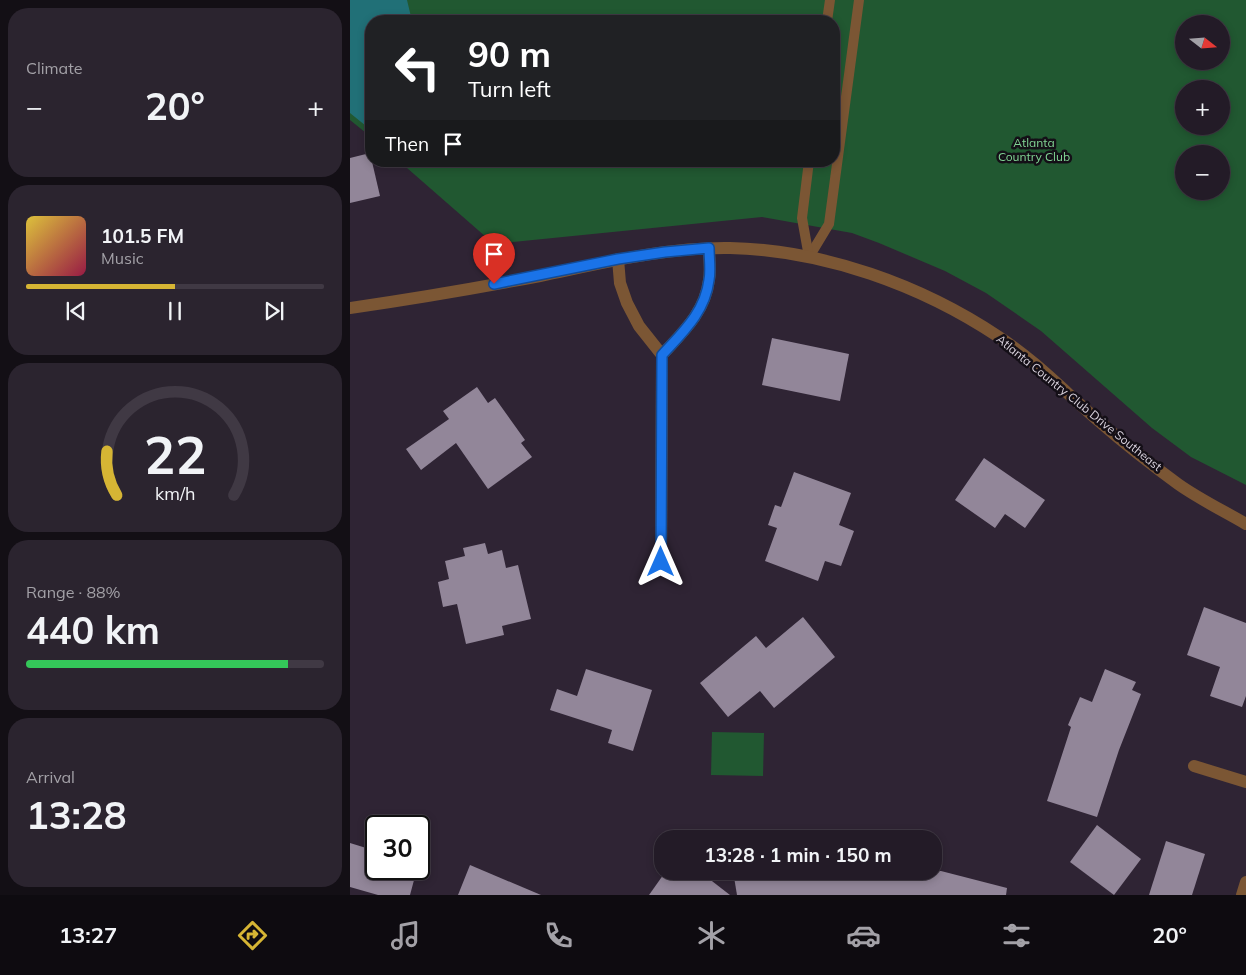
<!DOCTYPE html>
<meta charset="utf-8">
<style>
:root{--surface:#231b27;--page:#2b242f;--text:#f1f3f6;--muted:#a3a1a7;--line:#403944;--accent:#d6b534}
body{margin:0;font-family:Mulish,sans-serif;background:var(--page);color:var(--text);height:100vh;display:flex;flex-direction:column;font-size:19px;white-space:nowrap}
*{box-sizing:border-box;margin:0}
p{font-size:16px;color:var(--muted)}
.icon{flex:none;width:28px;height:28px;fill:none;stroke:currentColor;stroke-width:2;stroke-linecap:round;stroke-linejoin:round}
.map{position:relative;flex:1;overflow:hidden}
.side{display:flex;flex-direction:column;gap:8px;padding:8px;background:#130f15;width:350px}
.side>*{flex:none}
.hud{position:absolute;left:15px;top:15px;width:475px;height:152px;border-radius:20px;box-shadow:0 2px 8px #0003,0 0 0 1px var(--line);background:#202124;color:#fff;overflow:hidden}
.needle{width:32px;rotate:107deg}
.buttons{position:absolute;left:825px;top:15px;display:grid;gap:10px}
.buttons a{display:grid;place-items:center;width:55px;height:55px;border-radius:50%;background:var(--surface);box-shadow:0 2px 8px #0003,0 0 0 1px var(--line);font-size:25px}
.speed{position:absolute;left:15px;top:815px;display:flex;gap:10px;font-size:25px;font-weight:700;text-align:center}
.speed>*{display:grid;place-content:center;width:65px;height:65px;border-radius:50%;background:var(--surface);box-shadow:0 2px 8px #0003,0 0 0 1px var(--line);line-height:1}
.speed .limit{border:2px solid #111;border-radius:8px;background:#fff;color:#111}
.pin{position:absolute;display:grid;place-items:center;width:42px;height:42px;color:#fff;margin:-51px -21px;border-radius:50% 50% 50% 0;rotate:-45deg;box-shadow:0 0 5px #0007}
.pin .icon{rotate:45deg}
.me{position:absolute;width:55px;margin:-28px;rotate:0deg;stroke-linejoin:round;filter:drop-shadow(0 0 4px #0008)}
.turn{display:flex;align-items:center;gap:18px;height:105px;padding:0 20px;font-size:22px}
.turn .icon{width:65px;height:65px;stroke-width:2.5}
.turn b{display:block;font-size:35px;line-height:42px}
.then{display:flex;align-items:center;height:48px;padding:0 20px;background:#0003;gap:10px;font-size:19px}
.big{font-size:38px;font-weight:700;line-height:1.1}
.side .widget{flex:1;display:flex;flex-direction:column;justify-content:center;gap:8px;min-width:0;padding:0 18px;border-radius:20px;background:var(--page)}
.side .dial{align-items:center;gap:0}
.dial svg{height:130px;overflow:visible;fill:none;stroke:var(--line);stroke-width:7;stroke-linecap:round;text-anchor:middle}
.dial text{fill:var(--text);stroke:none}
.song{display:flex;align-items:center;gap:15px}
.cover{width:60px;height:60px;border-radius:8px;background:linear-gradient(135deg,hsl(50 70% 55%),hsl(340 70% 35%))}
.played{height:5px;border-radius:2px;background:linear-gradient(90deg,var(--accent) 50%,var(--line) 50%)}
.keys{display:flex;justify-content:space-around;direction:ltr}
.heat{display:flex;justify-content:space-between;align-items:center;font-size:28px;direction:ltr}
.charge{height:8px;border-radius:4px;background:linear-gradient(90deg,#34c759 88%,var(--line) 0)}
.trip{position:absolute;left:304px;top:830px;width:288px;height:50px;border-radius:20px;background:var(--surface);box-shadow:0 2px 8px #0003,0 0 0 1px var(--line);font-weight:700;line-height:50px;text-align:center}
.menu{display:flex;height:80px;justify-content:space-around;align-items:center;background:#0e0b10;color:var(--muted)}
.menu .icon{width:35px;height:35px}
.menu .active{color:var(--accent)}
.menu b{font-size:22px;color:var(--text)}
main{display:flex;flex:1;min-height:0}
.map>svg:first-child{display:block}
</style>
<main>
<section class="side">
<div class="widget"><p>Climate</p>
<div class="heat"><a>−</a><b class="big">20°</b><a>+</a></div>
</div>
<div class="widget">
<div class="song"><i class="cover"></i><div><b>101.5 FM</b><p>Music</p></div></div>
<div class="played"></div>
<div class="keys"><svg class="icon" aria-label="previous" viewBox="0 0 24 24"><path d="M18 5L8 12l10 7zM5 5v14"/></svg><svg class="icon" aria-label="pause" viewBox="0 0 24 24"><path d="M8 5v14M16 5v14"/></svg><svg class="icon" aria-label="next" viewBox="0 0 24 24"><path d="M6 5l10 7-10 7zM19 5v14"/></svg></div>
</div>
<div class="widget dial"><svg viewBox="0 0 100 80">
<path d="M14 69A42 42 0 1 1 86 69"/>
<path d="M14 69A42 42 0 0 1 8 42" stroke="#d6b534"/>
<text x="50" y="56" font-size="32" font-weight="700">22</text>
<text x="50" y="72" font-size="11">km/h</text>
</svg></div>
<div class="widget"><p>Range · 88%</p><b class="big">440 km</b><div class="charge"></div></div>
<div class="widget"><p>Arrival</p><b class="big">13:28</b></div>
</section>
<div class="map">
<svg width="896" height="895" viewBox="0 0 896 895">
<rect width="100%" height="100%" fill="#2f2434"/>
<!-- green -->
<g fill="#215831" fill-rule="evenodd">
<path d="M0,0H896V485L841,457L802,428L691,331L636,293L595,271L529,243L502,233L412,217L144,244L49,161H484V21H21V137L0,120ZM834,24H871V61H834ZM834,89H871V126H834ZM834,154H871V191H834Z"/>
<path d="M362,732L414,733L413,776L361,775Z"/>
</g>
<!-- water -->
<path fill="#217077" d="M0,0H57L62,21H21V130L0,113Z"/>
<!-- building -->
<g fill="#928699">
<path d="M20,153L30,196L0,203V158Z"/>
<path d="M422,338L499,354L490,401L412,385Z"/>
<path d="M127,387L138,403L145,398L175,440L171,443L182,457L138,489L106,443L71,470L56,449L99,419L93,411Z"/>
<path d="M634,458L695,500L675,528L655,514L645,528L605,500Z"/>
<path d="M444,472L501,493L489,525L504,531L491,566L475,561L468,581L415,561L427,528L418,525L425,505L431,507Z"/>
<path d="M135,543L138,554L152,550L156,568L168,565L181,619L152,626L154,635L116,644L107,604L93,607L88,582L99,579L95,561L115,556L113,548Z"/>
<path d="M854,607L896,623V696L892,707L860,696L870,667L837,655Z"/>
<path d="M453,617L485,657L424,708L410,691L378,717L350,683L406,636L416,648Z"/>
<path d="M236,669L302,690L283,751L258,743L262,730L200,710L207,689L227,696Z"/>
<path d="M755,669L786,682L782,690L791,694L769,750L747,817L697,801L721,727L718,725L730,697L742,702Z"/>
<path d="M747,825L791,859L764,895L720,862Z"/>
<path d="M816,841L855,854L842,895H799Z"/>
<path d="M0,843L26,851V869H67L60,895H28L0,887Z"/>
<path d="M120,865L191,895H108Z"/>
<path d="M316,871H349L380,895H299Z"/>
<path d="M383,871H591L657,888L656,895H387Z"/>
</g>
<g fill="none" stroke-linecap="round" stroke-linejoin="round">
<!-- lane -->
<g stroke="#7b5634" stroke-width="10">
<path d="M477,21L480,0"/>
<path d="M459,257L479,224L509,0"/>
<path d="M459,257L452,218L459,161"/>
</g>
<!-- street -->
<g stroke="#7b5634" stroke-width="12">
<path d="M268,259L270,283L277,303L289,326L312,355L311,562"/>
<path d="M0,308C63,299 127,288 190,276C253,263 315,247 380,248C474,250 571,285 649,337C686,361 717,394 751,423C775,444 802,465 828,484C849,499 874,511 896,524"/>
<path d="M312,355C333,332 355,312 359,280C361,270 359,258 359,248"/>
<path d="M844,766L896,782"/>
<path d="M892,895L896,882"/>
</g>
</g>
<g fill="none" stroke-linecap="round" stroke-linejoin="round">
<defs>
<path id="route" d="M144,284L268,259L315,252L359,248C359,258 361,270 359,280C355,312 333,332 312,355L311,562"/>
</defs>
<!-- route casing -->
<use href="#route" stroke="#114b97" stroke-width="12"/>
<!-- route -->
<use href="#route" stroke="#1a73e8" stroke-width="9"/>
</g>
<g text-anchor="middle" stroke-width="5" stroke-linejoin="round" paint-order="stroke">
<!-- park labels -->
<g font-size="12" fill="#81d494" stroke="#140f17">
<text x="684" y="147">Atlanta<tspan x="684" dy="14">Country Club</tspan></text>
</g>
<!-- street labels -->
<g font-size="12" fill="#d9d2dd" stroke="#140f17">
<text transform="translate(729 403) rotate(39)" y="4">Atlanta Country Club Drive Southeast</text>
</g>
</g>
</svg>
<div class="buttons">
<a><svg class="needle" viewBox="-14 -14 28 28"><path d="M0-13l5 13h-10z" fill="#e53935"/><path d="M0 13l5-13h-10z" fill="#a3a1a7"/></svg></a>
<a>+</a>
<a>−</a>
</div>
<div class="speed"><div class="limit">30</div></div>
<div class="pin" style="left:144px;top:284px;background:#d93025"><svg class="icon" aria-label="arrive" viewBox="0 0 24 24"><path d="M6 21V4h12l-3 4 3 4H6"/></svg></div>
<svg class="me" style="left:311px;top:562px" viewBox="-20 -20 40 40"><path d="M0-17L14 15 0 8-14 15z" fill="#1a73e8" stroke="#fff" stroke-width="4"/></svg>
<div class="trip">13:28 · 1 min · 150 m</div>
<div class="hud">
<div class="turn"><svg class="icon" aria-label="left" viewBox="0 0 24 24"><path d="M17 20v-9H6M10 6l-5 5 5 5"/></svg><div><b>90 m</b>Turn left</div></div>
<div class="then">Then<svg class="icon" aria-label="arrive" viewBox="0 0 24 24"><path d="M6 21V4h12l-3 4 3 4H6"/></svg></div>
</div>
</div>
</main>
<nav class="menu">
<b>13:27</b>
<svg class="icon active" aria-label="directions" viewBox="0 0 24 24"><path d="M12 3l9 9-9 9-9-9zM9 14v-3h6M13 9l2 2-2 2"/></svg>
<svg class="icon" aria-label="music" viewBox="0 0 24 24"><path d="M9 18V5l10-2v13"/><circle cx="6" cy="18" r="3"/><circle cx="16" cy="16" r="3"/></svg>
<svg class="icon" aria-label="phone" viewBox="0 0 24 24"><path d="M5 4h4l2 5-3 2q2 4 5 5l2-3 5 2v4C11 20 4 13 5 4z"/></svg>
<svg class="icon" aria-label="climate" viewBox="0 0 24 24"><path d="M12 3v18M4 7l16 10M4 17L20 7"/></svg>
<svg class="icon" aria-label="car" viewBox="0 0 24 24"><path d="M5 17H2v-5l4-1 3-4h7l3 4 3 1v5h-3M9 17h6M6 11h13"/><circle cx="7" cy="17" r="2"/><circle cx="17" cy="17" r="2"/></svg>
<svg class="icon" aria-label="filters" viewBox="0 0 24 24"><path d="M4 7h16M4 17h16"/><circle cx="9" cy="7" r="2"/><circle cx="15" cy="17" r="2"/></svg>
<b>20°</b>
</nav>
